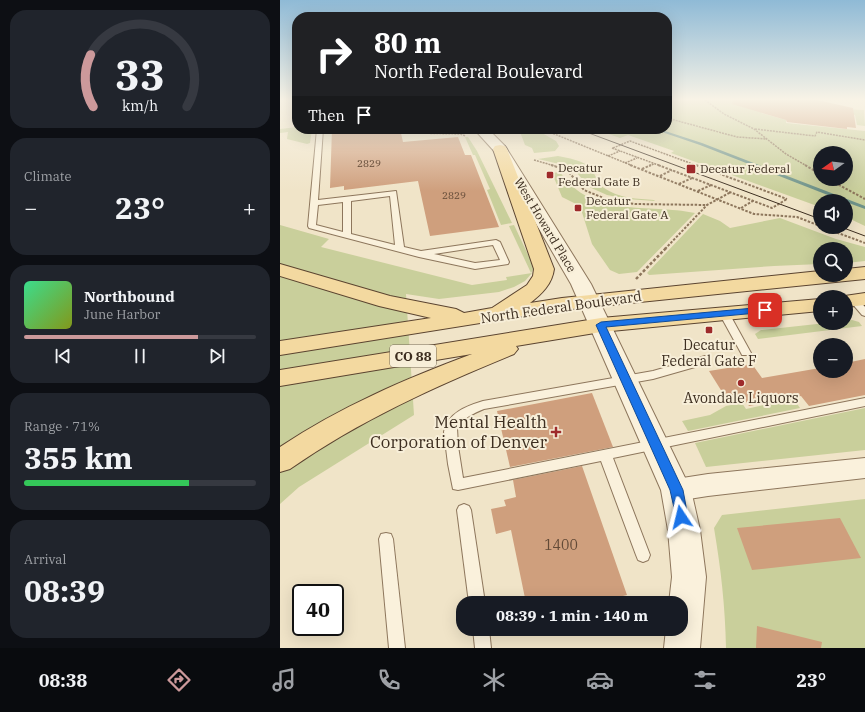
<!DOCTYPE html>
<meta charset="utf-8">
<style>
:root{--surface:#171b24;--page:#20242c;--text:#f1f3f6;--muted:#9ea1a6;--line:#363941;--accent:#cc999b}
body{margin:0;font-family:"IBM Plex Serif",serif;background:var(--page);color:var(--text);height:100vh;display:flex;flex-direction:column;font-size:15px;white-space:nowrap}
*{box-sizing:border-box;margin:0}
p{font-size:13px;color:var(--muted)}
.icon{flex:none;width:22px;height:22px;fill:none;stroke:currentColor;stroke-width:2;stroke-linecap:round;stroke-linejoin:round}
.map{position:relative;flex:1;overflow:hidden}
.details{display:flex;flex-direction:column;gap:10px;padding:10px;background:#0d0f14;width:280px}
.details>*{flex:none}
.hud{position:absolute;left:12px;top:12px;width:380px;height:122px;border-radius:16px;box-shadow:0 4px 16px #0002;background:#202124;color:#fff;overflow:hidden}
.needle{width:26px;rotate:256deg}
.buttons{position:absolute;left:533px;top:146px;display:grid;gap:8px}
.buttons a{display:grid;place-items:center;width:40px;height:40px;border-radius:50%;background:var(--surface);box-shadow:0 4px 16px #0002;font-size:20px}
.speed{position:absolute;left:12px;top:584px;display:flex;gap:8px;font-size:20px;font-weight:700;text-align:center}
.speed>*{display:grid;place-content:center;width:52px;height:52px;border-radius:50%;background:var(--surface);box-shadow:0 4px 16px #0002;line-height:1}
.speed .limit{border:2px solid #111;border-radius:6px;background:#fff;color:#111}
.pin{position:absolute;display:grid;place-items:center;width:34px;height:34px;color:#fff;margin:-17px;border-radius:8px;box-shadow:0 2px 6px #0006}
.me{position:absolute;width:44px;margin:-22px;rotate:350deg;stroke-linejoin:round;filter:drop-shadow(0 0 3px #0008)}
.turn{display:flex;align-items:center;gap:14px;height:84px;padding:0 16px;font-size:18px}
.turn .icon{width:52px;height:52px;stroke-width:2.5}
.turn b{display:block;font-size:28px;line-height:34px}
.then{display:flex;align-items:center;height:38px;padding:0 16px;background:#0003;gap:8px;font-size:15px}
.big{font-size:30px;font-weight:800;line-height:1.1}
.details .card{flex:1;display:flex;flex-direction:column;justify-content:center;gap:6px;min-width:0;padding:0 14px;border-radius:16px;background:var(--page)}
.details .dial{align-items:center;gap:0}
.dial svg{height:104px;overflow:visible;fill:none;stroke:var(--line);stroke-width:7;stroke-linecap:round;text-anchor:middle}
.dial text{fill:var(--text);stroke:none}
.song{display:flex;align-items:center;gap:12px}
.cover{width:48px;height:48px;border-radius:6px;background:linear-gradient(135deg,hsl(150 70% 55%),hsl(70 70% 35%))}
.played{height:4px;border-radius:2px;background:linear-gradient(90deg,var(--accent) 75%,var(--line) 75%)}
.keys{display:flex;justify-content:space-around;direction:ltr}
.heat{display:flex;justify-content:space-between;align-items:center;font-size:22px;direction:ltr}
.charge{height:6px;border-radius:3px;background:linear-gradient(90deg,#34c759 71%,var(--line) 0)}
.trip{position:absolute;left:176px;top:596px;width:232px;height:40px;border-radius:16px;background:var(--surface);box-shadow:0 4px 16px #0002;font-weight:800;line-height:40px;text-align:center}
.tabs{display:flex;height:64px;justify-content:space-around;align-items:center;background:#090b0e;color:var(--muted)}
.tabs .icon{width:28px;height:28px}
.tabs .active{color:var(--accent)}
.tabs b{font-size:18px;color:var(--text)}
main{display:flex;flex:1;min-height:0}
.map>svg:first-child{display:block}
</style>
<main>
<section class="details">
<div class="card dial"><svg viewBox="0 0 100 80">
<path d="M14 69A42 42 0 1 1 86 69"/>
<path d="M14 69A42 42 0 0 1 12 29" stroke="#cc999b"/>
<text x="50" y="56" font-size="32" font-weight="700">33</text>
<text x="50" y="72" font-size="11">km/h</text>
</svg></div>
<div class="card"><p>Climate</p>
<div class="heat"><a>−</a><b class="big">23°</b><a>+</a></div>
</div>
<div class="card">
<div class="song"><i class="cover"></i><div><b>Northbound</b><p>June Harbor</p></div></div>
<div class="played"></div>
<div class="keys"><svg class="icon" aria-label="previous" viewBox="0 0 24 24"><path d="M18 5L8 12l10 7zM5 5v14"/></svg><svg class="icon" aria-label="pause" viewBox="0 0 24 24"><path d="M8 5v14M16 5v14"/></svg><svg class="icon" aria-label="next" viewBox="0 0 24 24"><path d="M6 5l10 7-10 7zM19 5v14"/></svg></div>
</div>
<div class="card"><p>Range · 71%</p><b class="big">355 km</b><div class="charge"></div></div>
<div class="card"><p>Arrival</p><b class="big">08:39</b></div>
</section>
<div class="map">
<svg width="585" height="648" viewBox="0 0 585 648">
<rect width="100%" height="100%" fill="#f0e4c8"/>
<!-- green -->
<g fill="#c9cf9b" fill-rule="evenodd">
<path d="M387,100H461L482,112L481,113L506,120V123L585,131V226L566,217V201H540V207L391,153L394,151L348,135L340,138L315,129H387ZM540,153H566V179H540Z"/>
<path d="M559,109L584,110L585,126L577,125L575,115H567Z"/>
<path d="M17,127V129H32L30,143L27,144L7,139L8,132L0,133V129Z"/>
<path d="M233,129H255L276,141L279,146L275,151L254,153L252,148L245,145L240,132Z"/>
<path d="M185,137H188L197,151L232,223L221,225L207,190L210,189L195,155H193Z"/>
<path d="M278,156C291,159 306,160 313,172C317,178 318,184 324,188C338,198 358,199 374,200L375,201L347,199L327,195L309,187L292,167L258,159Z"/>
<path d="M280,172C312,219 368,203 415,213L357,272L339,274L330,270L312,244L300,206L282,197L272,173Z"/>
<path d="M423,214L440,221L450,228L500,218L556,239L585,247V261L566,263V249H540V264L494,266L369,275L367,273Z"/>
<path d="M0,225L49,239L41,247L192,285L227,280L226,277L252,273L245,281L234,287L219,292L159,299L126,294L134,415L19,487L0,504Z"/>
<path d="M234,225L252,263L254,268L251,273L229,226Z"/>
<path d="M572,320L579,322L582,326L478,339L475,334L481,330L546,323H566V321Z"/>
<path d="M508,391L520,408L408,431L402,421L430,415L446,406L462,403L466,409L507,400L501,392Z"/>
<path d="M585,408V450L426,467L415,443Z"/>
<path d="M585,499V648H446C445,605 441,570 434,528L442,515Z"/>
</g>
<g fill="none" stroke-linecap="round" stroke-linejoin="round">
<!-- stream -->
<path fill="#6f938a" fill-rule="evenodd" d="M373,129H379L422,143L585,206V209L566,202V201H563L420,145Z"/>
</g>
<!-- building -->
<g fill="#cf9f7d">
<path d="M453,100H537L573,108L576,128L567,127V129L507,122L506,120L452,104Z"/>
<path d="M52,129H120L123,142L178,137L185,155H191L219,227L150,236L138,181L64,190V186L50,188Z"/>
<path d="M585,359V395L529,406L521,396L469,406L465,400L449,403L429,371L472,364L482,378L540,368V371H566V363Z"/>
<path d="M312,393L333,447L230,467L217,411Z"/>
<path d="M302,466L347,595L315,603H246L231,530L216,534L211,509L226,506L224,500L236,497L233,480Z"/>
<path d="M560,518L581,558L472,570L457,528Z"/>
<path d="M477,626L542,642L541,648H476Z"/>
</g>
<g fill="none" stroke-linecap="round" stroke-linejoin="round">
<defs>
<g id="service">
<path d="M37,129H43L38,200L116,191L124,247L141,251L216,240L220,242L229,262L228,264L195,269L139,257L29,228L28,226ZM110,196L115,245L71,234V201ZM63,202V232L36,225L38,205ZM213,245L220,260L195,263L154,254Z"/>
<path d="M574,297L577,298L585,307V316L582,315L569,300Z"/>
<path d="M444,310L449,313L471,353L470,355H462L461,353L439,313Z"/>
<path d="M425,356L429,357L430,360L429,363L373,379L204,409C194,413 183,418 177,428L178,446L183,478L585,398V406L333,458L370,555L368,560L363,562L358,560L356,555L321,461L178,490L173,489L168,464L164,432C167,413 187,406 203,401L373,371Z"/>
<path d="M184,504L189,506L191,510L205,603H189L177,510L179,506Z"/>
<path d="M106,533L111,534L113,539L125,648H109L99,539L101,534Z"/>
<path d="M193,629H209L211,648H195Z"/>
</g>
<path id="minor" d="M585,458V478L428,496L396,501L386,498L383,490L386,482L396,479L428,474Z"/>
<path id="tertiary" d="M194,129H208L225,146L311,284L411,490L420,530L426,577L420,648H384L386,629H401V603H389L392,577L388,530L381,490L291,284L214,151Z"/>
<g id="primary">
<path d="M220,145L225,146L227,149L274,269C272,284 262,294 250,303L282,298L540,271V275H566V269L585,267V279L282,310L0,355V341L151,318L99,306L0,276V264L110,296L176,309L184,313L212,308L247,285L253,276L254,269L213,149L215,146Z"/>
<path d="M585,293V305L566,307V297H558Z"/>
<path d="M540,299V311L321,332L236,346L238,349L234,354C156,386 80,420 10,469L0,472V447C60,407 125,379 192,354L0,386V370L321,318Z"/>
</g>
</defs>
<!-- service casing -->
<use href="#service" stroke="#8d765c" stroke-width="2"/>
<!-- minor casing -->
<use href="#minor" stroke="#8d765c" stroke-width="2"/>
<!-- tertiary casing -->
<use href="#tertiary" stroke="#8d765c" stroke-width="2"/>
<!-- primary casing -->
<use href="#primary" stroke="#5b4430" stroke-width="2"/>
<!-- path-far2 -->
<g stroke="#8d765c" stroke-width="1.5" stroke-dasharray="2 1" stroke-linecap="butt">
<path d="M425,100L444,114L474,129L506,154L527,166"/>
<path d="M387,118L457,137L487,139"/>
<path d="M128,129L132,133L180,134L186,136"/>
<path d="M262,129L353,166"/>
<path d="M475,129L535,136L537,132L585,140"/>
<path d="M332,148L381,166"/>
<path d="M333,148L350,141L418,166"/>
<path d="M328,156L340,151"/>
<path d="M254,160L275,166"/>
<path d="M345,163L357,158"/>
<path d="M369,166L374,164"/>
</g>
<!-- path-far1 -->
<g stroke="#8d765c" stroke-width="2" stroke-dasharray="2.5 1.5" stroke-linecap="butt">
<path d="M271,165L287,170L304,190L331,201L355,204L427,205"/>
<path d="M350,165L474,214L517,217L540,226"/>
<path d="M378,165L492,208L507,199"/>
<path d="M416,165L507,199"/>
<path d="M525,165L540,174"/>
<path d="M362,169L371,165"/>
<path d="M380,176L392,170"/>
<path d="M548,179L585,199"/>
<path d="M399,184L412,178"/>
<path d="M418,191L431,185"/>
<path d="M461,208L473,201"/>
<path d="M542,227L585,243"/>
<path d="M385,249L427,205L451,192"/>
</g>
<!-- path -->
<path stroke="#8d765c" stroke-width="2.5" stroke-dasharray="3 2" stroke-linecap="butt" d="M356,279L386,248"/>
<!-- service -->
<use href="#service" fill="#faf1dc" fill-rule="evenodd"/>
<!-- minor -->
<use href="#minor" fill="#faf1dc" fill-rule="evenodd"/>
<!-- tertiary -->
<use href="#tertiary" fill="#faf1dc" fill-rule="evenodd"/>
<!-- primary -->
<use href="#primary" fill="#f3d9a0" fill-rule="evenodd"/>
<!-- tram -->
<g stroke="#3d2e20" stroke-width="1">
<path d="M298,129L540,219"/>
<path d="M561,227L585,236"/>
</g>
</g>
<!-- sky -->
<linearGradient id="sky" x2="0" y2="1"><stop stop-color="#8fbad6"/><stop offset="0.52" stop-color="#f8f3e6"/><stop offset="1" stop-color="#f8f3e6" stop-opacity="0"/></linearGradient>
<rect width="585" height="191" fill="url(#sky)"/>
<!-- route -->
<path fill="#1a73e8" stroke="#114b97" d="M485,307L490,310L488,312L326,327L403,490L408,517L406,521L401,522L397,521L390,490L316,325L321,322Z"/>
<!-- markers -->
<g fill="#9e2a2b" stroke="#f7eed8" stroke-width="1.5">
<rect x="406" y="164" width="10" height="10" rx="2"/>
<rect x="266" y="171" width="8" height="8" rx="2"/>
<rect x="294" y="204" width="8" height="8" rx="2"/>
<rect x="425" y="326" width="8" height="8" rx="2"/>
<circle cx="461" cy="383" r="4"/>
<path d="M274 426h4v4h4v4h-4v4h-4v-4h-4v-4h4z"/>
</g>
<g text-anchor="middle" stroke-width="4" stroke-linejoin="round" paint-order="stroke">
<!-- far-number labels -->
<g font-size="10" fill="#624a37">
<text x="89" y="167">2829</text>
<text x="174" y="199">2829</text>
</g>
<!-- far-poi labels -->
<g font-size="12" fill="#3d2e20" stroke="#f7eed8" text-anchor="start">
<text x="278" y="172">Decatur<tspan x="278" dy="14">Federal Gate B</tspan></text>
<text x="420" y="173">Decatur Federal</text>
<text x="306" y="205">Decatur<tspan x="306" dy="14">Federal Gate A</tspan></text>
</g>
<!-- far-street labels -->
<g font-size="12" fill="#3d2e20" stroke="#f7eed8">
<text transform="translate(265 225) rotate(59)" y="4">West Howard Place</text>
</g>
<!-- shield labels -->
<rect fill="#f7eed8" stroke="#756857" stroke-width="1" x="110" y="345" width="46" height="22" rx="3"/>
<g font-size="13" font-weight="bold" fill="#3d2e20">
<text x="133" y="361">CO 88</text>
</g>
<!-- street labels -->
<g font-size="14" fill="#3d2e20" stroke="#f7eed8">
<text transform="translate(281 307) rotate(-8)" y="5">North Federal Boulevard</text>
</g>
<!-- poi labels -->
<g font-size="14" fill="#3d2e20" stroke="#f7eed8">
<text x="429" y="350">Decatur<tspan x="429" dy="16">Federal Gate F</tspan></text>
<text x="461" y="403">Avondale Liquors</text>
</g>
<!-- near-number labels -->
<g font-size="14" fill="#624a37">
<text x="281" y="550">1400</text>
</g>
<!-- near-poi labels -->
<g font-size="17" fill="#3d2e20" stroke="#f7eed8" text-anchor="end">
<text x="267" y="428">Mental Health<tspan x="267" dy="20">Corporation of Denver</tspan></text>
</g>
</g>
</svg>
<div class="buttons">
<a><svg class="needle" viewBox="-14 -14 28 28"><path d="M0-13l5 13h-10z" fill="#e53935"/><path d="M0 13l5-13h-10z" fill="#9ea1a6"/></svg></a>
<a><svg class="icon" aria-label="sound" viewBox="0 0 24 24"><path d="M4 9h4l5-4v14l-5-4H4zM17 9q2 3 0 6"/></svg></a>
<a><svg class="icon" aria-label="search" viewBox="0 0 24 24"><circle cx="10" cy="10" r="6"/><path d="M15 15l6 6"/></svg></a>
<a>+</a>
<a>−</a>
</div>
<div class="speed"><div class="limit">40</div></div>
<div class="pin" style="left:485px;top:310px;background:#d93025"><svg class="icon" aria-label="arrive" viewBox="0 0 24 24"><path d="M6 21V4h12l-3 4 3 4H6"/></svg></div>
<svg class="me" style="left:401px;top:517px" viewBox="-20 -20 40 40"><path d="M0-17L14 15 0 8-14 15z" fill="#1a73e8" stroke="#fff" stroke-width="4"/></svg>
<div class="trip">08:39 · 1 min · 140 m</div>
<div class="hud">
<div class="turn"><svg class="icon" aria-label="right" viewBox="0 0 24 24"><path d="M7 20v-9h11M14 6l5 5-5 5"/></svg><div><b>80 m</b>North Federal Boulevard</div></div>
<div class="then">Then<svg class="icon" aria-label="arrive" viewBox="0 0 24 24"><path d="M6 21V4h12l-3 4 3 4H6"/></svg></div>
</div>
</div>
</main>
<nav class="tabs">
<b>08:38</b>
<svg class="icon active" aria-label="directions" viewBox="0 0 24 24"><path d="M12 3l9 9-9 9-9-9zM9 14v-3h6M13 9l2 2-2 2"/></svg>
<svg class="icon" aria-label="music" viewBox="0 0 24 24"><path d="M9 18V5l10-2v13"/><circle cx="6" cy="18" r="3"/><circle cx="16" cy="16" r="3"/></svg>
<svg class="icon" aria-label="phone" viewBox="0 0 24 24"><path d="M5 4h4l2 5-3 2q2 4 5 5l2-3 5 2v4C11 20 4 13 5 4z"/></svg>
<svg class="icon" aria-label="climate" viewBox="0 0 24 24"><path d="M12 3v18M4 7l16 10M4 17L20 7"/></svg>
<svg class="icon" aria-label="car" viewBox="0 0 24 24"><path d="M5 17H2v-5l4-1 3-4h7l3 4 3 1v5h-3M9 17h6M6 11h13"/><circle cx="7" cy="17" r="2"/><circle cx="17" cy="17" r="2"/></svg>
<svg class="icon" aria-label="filters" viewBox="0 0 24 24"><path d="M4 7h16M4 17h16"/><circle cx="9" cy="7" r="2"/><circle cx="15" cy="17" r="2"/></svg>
<b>23°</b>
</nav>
